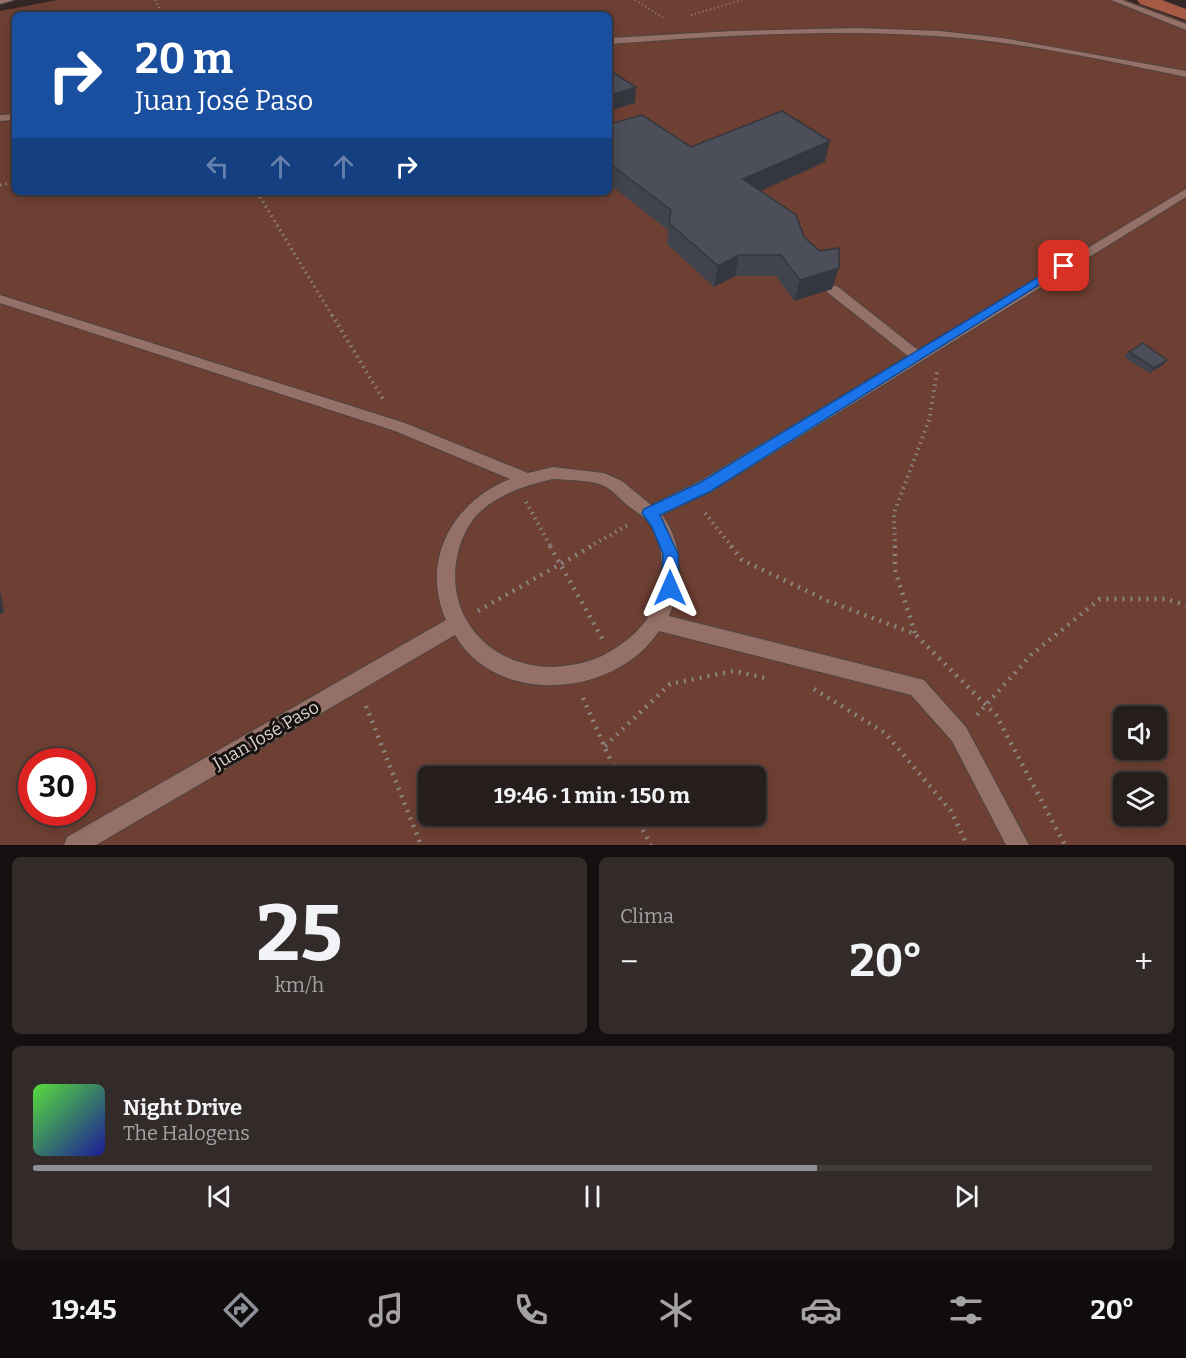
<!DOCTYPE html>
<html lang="es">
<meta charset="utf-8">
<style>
:root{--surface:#261e1c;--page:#322b29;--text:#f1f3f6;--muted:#a4a2a3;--line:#423c3b;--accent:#8c9099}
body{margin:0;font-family:Bitter,serif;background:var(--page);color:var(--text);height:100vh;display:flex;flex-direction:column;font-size:22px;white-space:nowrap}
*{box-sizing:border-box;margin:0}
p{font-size:20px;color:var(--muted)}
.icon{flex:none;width:33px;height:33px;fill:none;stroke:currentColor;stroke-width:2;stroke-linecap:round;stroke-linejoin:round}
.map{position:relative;height:845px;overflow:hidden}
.details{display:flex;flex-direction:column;gap:12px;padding:12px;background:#15100f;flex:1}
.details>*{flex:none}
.guide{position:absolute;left:12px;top:12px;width:600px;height:183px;border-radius:9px;box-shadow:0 3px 15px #0003,0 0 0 2px var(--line);background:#1a4fa0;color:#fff;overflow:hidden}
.fabs{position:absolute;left:1113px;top:706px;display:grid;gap:12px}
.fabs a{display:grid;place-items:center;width:54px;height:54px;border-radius:9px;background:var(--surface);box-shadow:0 3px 15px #0003,0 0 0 2px var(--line);font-size:30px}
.speed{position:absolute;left:18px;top:748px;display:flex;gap:12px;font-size:30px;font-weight:700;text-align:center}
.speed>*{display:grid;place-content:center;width:78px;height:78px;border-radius:50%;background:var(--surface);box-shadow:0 3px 15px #0003,0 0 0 2px var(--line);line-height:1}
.speed .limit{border:9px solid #d22;background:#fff;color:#111}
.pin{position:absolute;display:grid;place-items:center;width:51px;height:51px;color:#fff;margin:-26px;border-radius:12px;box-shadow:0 3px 9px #0006}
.me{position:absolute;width:66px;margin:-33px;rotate:0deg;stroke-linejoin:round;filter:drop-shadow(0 0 4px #0008)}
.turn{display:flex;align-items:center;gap:21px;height:126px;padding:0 24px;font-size:27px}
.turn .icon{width:78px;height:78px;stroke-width:2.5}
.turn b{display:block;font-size:42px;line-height:51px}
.lanes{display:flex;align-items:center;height:57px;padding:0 24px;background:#0003;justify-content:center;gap:30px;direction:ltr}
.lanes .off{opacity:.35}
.big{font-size:45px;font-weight:700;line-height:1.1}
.details .card{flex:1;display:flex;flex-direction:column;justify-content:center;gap:9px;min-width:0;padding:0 21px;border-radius:9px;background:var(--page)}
.details .dial{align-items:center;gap:0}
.dial b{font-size:78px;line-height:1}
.song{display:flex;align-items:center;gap:18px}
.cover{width:72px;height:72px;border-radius:9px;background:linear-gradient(135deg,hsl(110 70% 55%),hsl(240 70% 35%))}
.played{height:6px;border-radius:3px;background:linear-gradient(90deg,var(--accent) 70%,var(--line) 70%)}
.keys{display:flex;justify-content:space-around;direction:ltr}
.heat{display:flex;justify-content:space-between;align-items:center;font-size:33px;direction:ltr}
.details .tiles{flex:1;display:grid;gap:12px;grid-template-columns:1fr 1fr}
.card:last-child{grid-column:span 2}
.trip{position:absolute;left:418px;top:766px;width:348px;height:60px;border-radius:9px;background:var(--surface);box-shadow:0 3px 15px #0003,0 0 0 2px var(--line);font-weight:700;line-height:60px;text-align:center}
.tabs{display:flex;height:96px;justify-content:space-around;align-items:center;background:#0f0c0b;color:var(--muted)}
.tabs .icon{width:42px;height:42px}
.tabs .current{color:var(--accent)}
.tabs b{font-size:27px;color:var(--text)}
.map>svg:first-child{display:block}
</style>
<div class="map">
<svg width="1186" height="845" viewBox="0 0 1186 845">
<rect width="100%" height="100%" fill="#332825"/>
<!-- green -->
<path fill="#6e4033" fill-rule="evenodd" d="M57,0H1126L1186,22V845H0V11ZM15,15H609V192H15ZM1124,717H1156V750H1124ZM32,762H82V813H32ZM429,777H756V816H429ZM1124,783H1156V816H1124Z"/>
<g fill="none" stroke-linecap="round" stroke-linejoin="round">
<!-- canal -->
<path fill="#a65943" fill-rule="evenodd" d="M1137,0H1162L1186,9V20L1140,4Z"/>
<defs>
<g id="minor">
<path d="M0,0H14L0,4Z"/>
<path d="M1111,0H1122L1186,24V30Z"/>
<path d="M857,28L940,31L1002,38L1186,71V77C1115,62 1044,47 972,39C851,27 729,35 609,44V38L733,31Z"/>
<path d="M15,114V120L0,121V115Z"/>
<path d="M1186,189V197L712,491L662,515C684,544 683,584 669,616L924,680L966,727L1029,845H1006L952,741L911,695L659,631C616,697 497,708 455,635L96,845H64L67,837L446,620C420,561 452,502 510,479L395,431L0,303V295L405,423L528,473L553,467L604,473L622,481L651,505L700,481L908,356L827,292V286H837L918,350ZM553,479C569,480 587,480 602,485C612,489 619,498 627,505C635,511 646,517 651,526C665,549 665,580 655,605C646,627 624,644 604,655C588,663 570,666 552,667C491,667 445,618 457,557C460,542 466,528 476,516C496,495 525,485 553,479Z"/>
</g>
</defs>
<!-- minor casing -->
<use href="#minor" stroke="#4d4340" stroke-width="2"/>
<!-- path-far3 -->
<g stroke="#8c8481" stroke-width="2" stroke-dasharray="1 3" stroke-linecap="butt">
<path d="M155,0L163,15"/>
<path d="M635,0L665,19"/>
<path d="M691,15L742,0"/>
</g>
<!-- path-far2 -->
<g stroke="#8c8481" stroke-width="3" stroke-dasharray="1.5 4" stroke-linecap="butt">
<path d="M0,185L15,182"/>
<path d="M257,192L333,317"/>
</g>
<!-- path-far1 -->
<g stroke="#8c8481" stroke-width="4" stroke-dasharray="1.5 4.5" stroke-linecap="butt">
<path d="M332,315L383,399"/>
<path d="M526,502L551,547"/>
<path d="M705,513L732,547"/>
<path d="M589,547L628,525"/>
<path d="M895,547L894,513L929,420L937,372"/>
</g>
<!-- path -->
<g stroke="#8c8481" stroke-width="4.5" stroke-dasharray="2 6" stroke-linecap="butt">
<path d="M550,546L603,640"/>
<path d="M731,546L742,560L828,601L915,634L996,715L1065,845"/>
<path d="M895,546V570L915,633"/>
<path d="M478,611L592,546"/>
<path d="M814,689L885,733L951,811L967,845"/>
<path d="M583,698L618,777"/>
<path d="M366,706L421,845"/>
<path d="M977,715L1032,654L1100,599H1166L1186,605"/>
<path d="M605,746L670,684L734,671L766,678"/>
<path d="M635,816L651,845"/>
</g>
<!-- minor -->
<use href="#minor" fill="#947066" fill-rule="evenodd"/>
</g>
<!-- wall -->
<g fill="#41444d">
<path d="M609,124L691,147L825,162L760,191L804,237L820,251L832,289L794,301L776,276H735L714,287L667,244L668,230L609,184Z"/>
<path d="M1129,352L1163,365L1149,373L1124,357Z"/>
</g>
<!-- shaded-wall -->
<g fill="#35373e">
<path d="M636,87L635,103L609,111V96Z"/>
<path d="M830,141L825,162L740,200L743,179Z"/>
<path d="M739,255L735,276L714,287L718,266Z"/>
<path d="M839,268L832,289L794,301L800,280Z"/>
<path d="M1167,360L1163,365L1149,373L1154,368Z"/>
<path d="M0,590L4,612L0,614Z"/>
</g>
<!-- building -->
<g fill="#4c4f59" stroke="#35373e" stroke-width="1.5">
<path d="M609,70L636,87L609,96Z"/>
<path d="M782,111L830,141L743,179L796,215L804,237L820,251L839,248V268L800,280L781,255H739L718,266L669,223L671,210L609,163V124L642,115L691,147Z"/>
<path d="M1143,343L1167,360L1154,368L1129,352Z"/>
</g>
<!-- route -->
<path fill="#1a73e8" stroke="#114b97" stroke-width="1.5" d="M1060,264L1069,266L711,491L660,515L678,554L679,588L676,593L670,595L665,593L662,588L663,554L652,527L642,513L644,509L701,482Z"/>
<g text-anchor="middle" stroke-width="6" stroke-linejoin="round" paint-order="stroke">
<!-- near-street labels -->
<g font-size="18" fill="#d8d1ce" stroke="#171210">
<text transform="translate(266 735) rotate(-30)" y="6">Juan José Paso</text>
</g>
</g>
</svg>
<div class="fabs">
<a><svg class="icon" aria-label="sound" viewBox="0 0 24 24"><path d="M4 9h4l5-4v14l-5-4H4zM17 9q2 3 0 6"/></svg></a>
<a><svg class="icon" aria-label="layers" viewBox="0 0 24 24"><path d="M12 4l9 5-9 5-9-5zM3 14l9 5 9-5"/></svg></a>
</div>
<div class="speed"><div class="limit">30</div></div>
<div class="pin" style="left:1064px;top:266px;background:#d93025"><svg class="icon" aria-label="arrive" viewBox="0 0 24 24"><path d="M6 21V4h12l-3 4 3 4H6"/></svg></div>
<svg class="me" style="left:670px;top:588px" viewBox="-20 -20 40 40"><path d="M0-17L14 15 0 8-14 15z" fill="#1a73e8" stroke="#fff" stroke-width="4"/></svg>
<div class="trip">19:46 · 1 min · 150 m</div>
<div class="guide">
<div class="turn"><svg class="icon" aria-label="right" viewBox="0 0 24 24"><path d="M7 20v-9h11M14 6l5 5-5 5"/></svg><div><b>20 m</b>Juan José Paso</div></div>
<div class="lanes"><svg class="icon off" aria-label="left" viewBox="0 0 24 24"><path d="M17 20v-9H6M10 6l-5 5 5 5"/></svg><svg class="icon off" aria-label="ahead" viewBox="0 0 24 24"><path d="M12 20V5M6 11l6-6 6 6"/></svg><svg class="icon off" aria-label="ahead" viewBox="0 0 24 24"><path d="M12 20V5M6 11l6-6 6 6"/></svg><svg class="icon" aria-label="right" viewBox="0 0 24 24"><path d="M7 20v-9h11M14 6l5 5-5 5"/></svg></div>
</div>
</div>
<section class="details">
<div class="tiles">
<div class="card dial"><b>25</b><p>km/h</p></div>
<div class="card"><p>Clima</p>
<div class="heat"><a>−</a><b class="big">20°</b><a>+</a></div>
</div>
<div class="card">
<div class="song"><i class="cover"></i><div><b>Night Drive</b><p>The Halogens</p></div></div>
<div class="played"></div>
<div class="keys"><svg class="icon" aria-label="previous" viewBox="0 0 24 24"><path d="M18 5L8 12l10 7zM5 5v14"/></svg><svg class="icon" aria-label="pause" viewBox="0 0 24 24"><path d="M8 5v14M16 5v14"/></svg><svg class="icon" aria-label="next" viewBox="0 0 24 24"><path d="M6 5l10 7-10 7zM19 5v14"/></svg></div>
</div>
</div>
</section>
<nav class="tabs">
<b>19:45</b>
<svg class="icon current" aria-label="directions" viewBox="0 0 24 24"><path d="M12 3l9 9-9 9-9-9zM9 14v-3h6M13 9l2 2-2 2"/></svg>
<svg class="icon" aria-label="music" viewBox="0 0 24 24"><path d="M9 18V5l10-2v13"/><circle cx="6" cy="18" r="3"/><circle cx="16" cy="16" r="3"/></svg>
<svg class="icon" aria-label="phone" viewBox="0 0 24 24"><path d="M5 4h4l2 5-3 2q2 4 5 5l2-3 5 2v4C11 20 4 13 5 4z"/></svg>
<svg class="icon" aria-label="climate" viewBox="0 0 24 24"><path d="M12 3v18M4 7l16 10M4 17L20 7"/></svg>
<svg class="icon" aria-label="car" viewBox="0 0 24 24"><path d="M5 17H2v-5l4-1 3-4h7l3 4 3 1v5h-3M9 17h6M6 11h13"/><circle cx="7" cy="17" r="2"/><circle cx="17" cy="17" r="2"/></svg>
<svg class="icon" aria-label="filters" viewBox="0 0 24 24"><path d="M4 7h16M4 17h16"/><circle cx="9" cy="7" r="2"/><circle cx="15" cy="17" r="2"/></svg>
<b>20°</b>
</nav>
